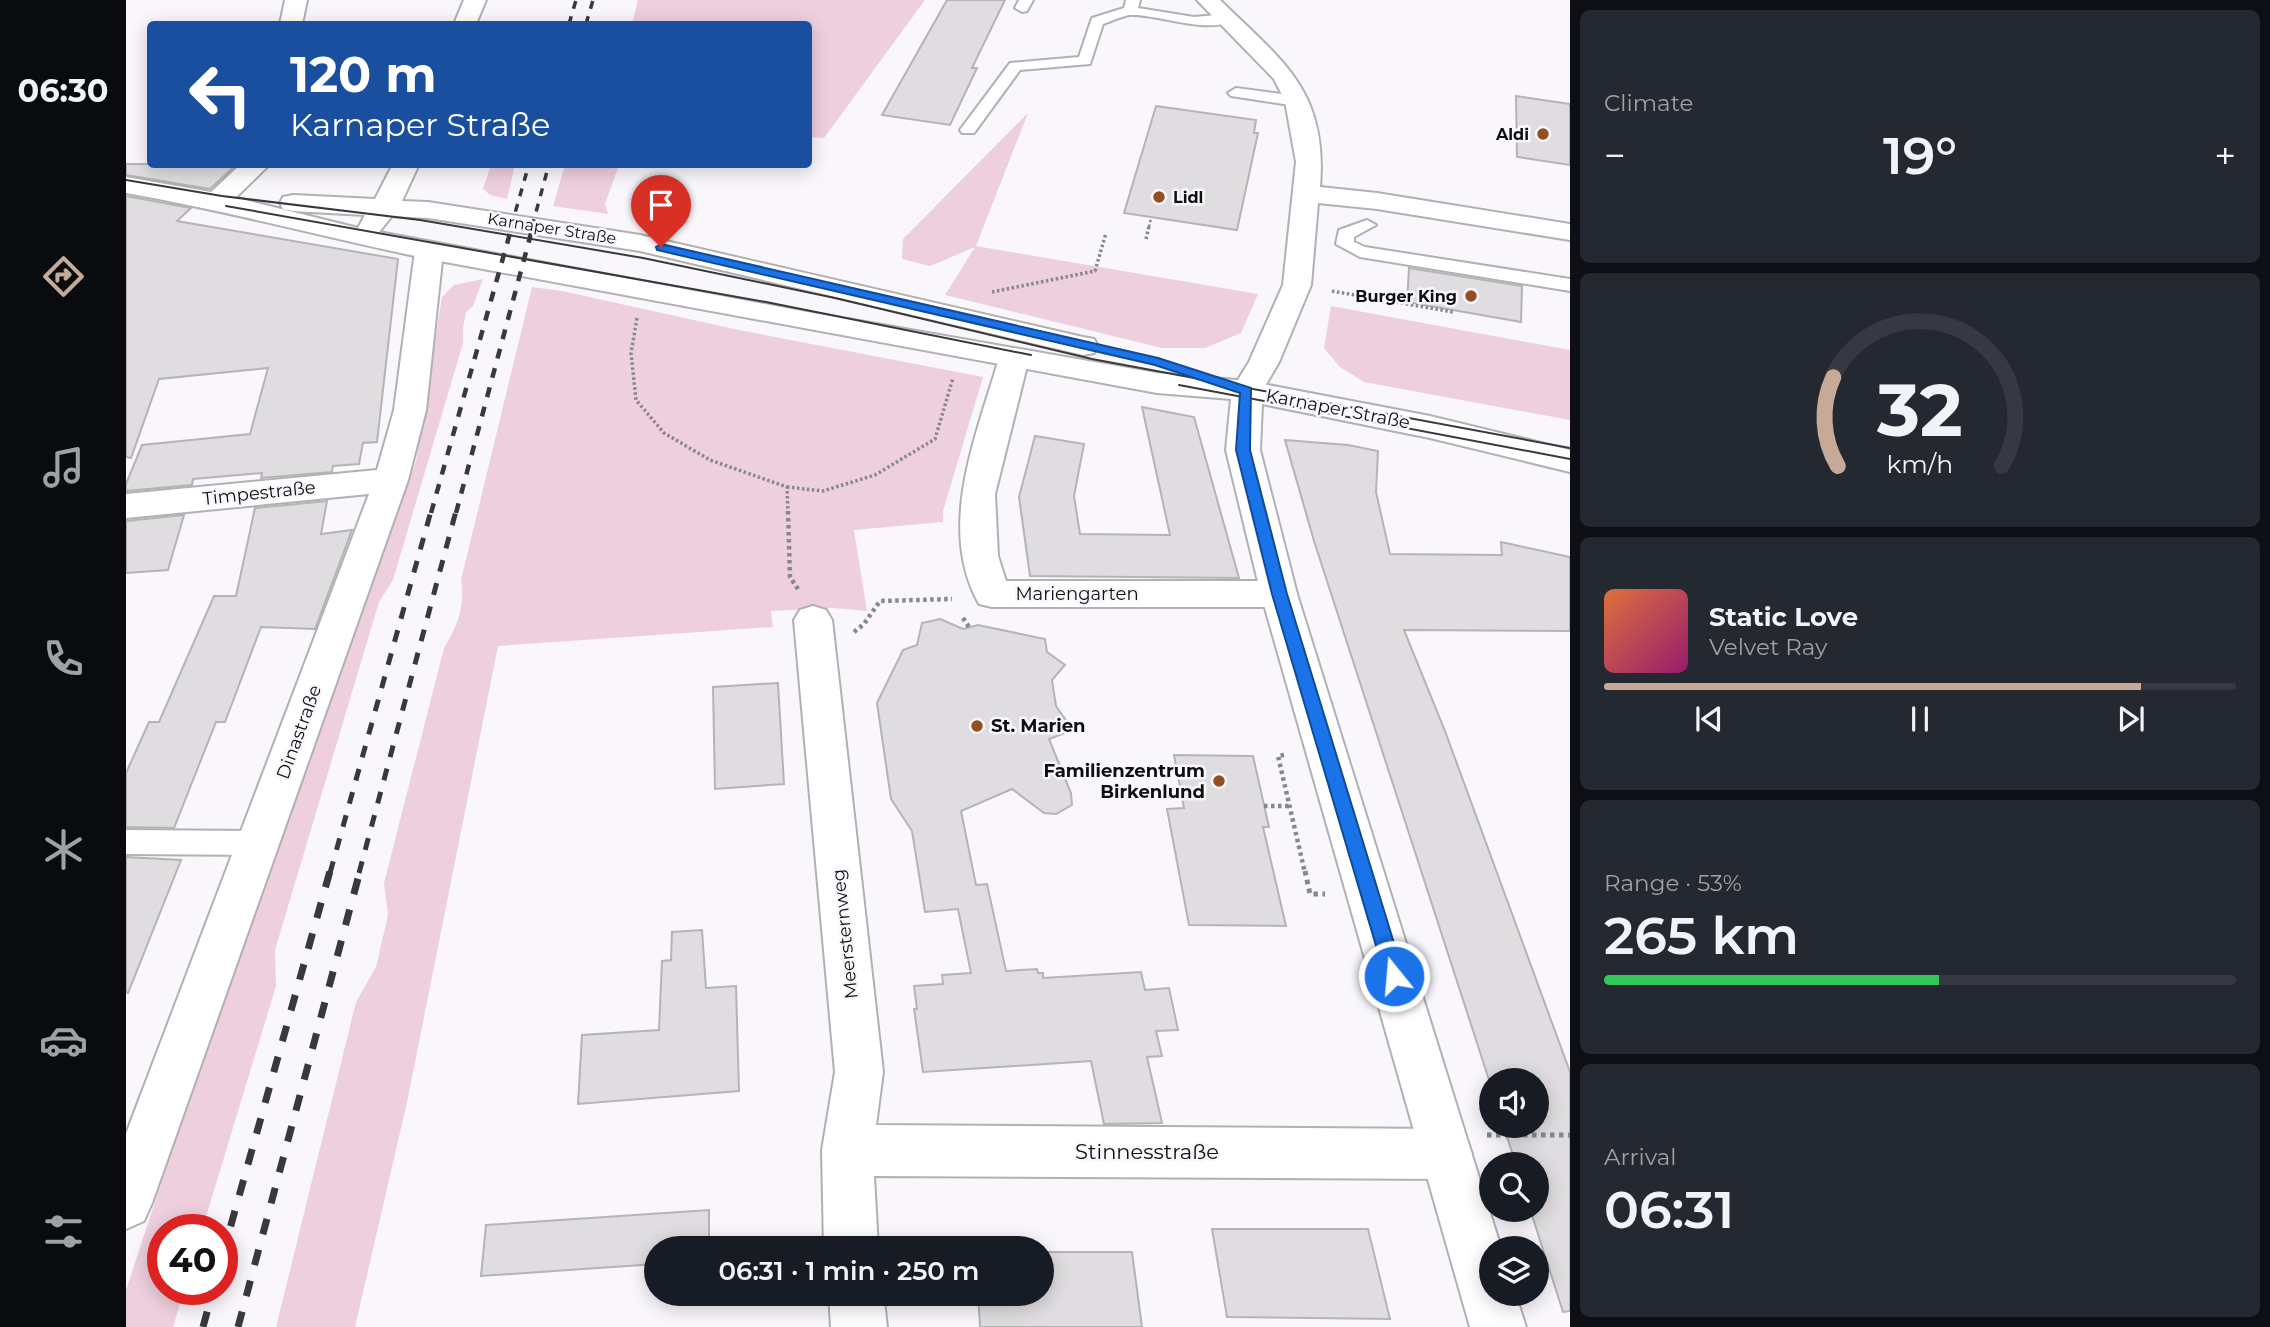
<!DOCTYPE html>
<meta charset="utf-8">
<style>
:root{--surface:#171b24;--page:#242831;--text:#f1f3f6;--muted:#9ea1a6;--line:#363941;--accent:#c7a997}
body{margin:0;font-family:Montserrat,sans-serif;background:var(--page);color:var(--text);height:100vh;display:flex;flex-direction:column;font-size:26px;white-space:nowrap}
*{box-sizing:border-box;margin:0}
p{font-size:23px;color:var(--muted)}
.icon{flex:none;width:38px;height:38px;fill:none;stroke:currentColor;stroke-width:2;stroke-linecap:round;stroke-linejoin:round}
.map{position:relative;flex:1;overflow:hidden}
.drawer{display:flex;flex-direction:column;gap:10px;padding:10px;background:#0d0f14;width:700px}
.drawer>*{flex:none}
.banner{position:absolute;left:21px;top:21px;width:665px;height:147px;border-radius:7px;box-shadow:0 4px 18px #0003;background:#1a4fa0;color:#fff;overflow:hidden}
.tools{position:absolute;left:1353px;top:1068px;display:grid;gap:14px}
.tools a{display:grid;place-items:center;width:70px;height:70px;border-radius:50%;background:var(--surface);box-shadow:0 4px 18px #0003;font-size:35px}
.speed{position:absolute;left:21px;top:1214px;display:flex;gap:14px;font-size:35px;font-weight:700;text-align:center}
.speed>*{display:grid;place-content:center;width:91px;height:91px;border-radius:50%;background:var(--surface);box-shadow:0 4px 18px #0003;line-height:1}
.speed .limit{border:10px solid #d22;background:#fff;color:#111}
.pin{position:absolute;display:grid;place-items:center;width:60px;height:60px;color:#fff;margin:-72px -30px;border-radius:50% 50% 50% 0;rotate:-45deg;box-shadow:0 0 7px #0007}
.pin .icon{rotate:45deg}
.me{position:absolute;width:77px;margin:-38px;rotate:343deg;stroke-linejoin:round;filter:drop-shadow(0 0 5px #0008)}
.turn{display:flex;align-items:center;gap:24px;height:147px;padding:0 28px;font-size:32px}
.turn .icon{width:91px;height:91px;stroke-width:2.5}
.turn b{display:block;font-size:49px;line-height:60px}
.big{font-size:52px;font-weight:600;line-height:1.1}
.drawer .card{flex:1;display:flex;flex-direction:column;justify-content:center;gap:10px;min-width:0;padding:0 24px;border-radius:10px;background:var(--page)}
.drawer .dial{align-items:center;gap:0}
.dial svg{height:182px;overflow:visible;fill:none;stroke:var(--line);stroke-width:7;stroke-linecap:round;text-anchor:middle}
.dial text{fill:var(--text);stroke:none}
.song{display:flex;align-items:center;gap:21px}
.cover{width:84px;height:84px;border-radius:10px;background:linear-gradient(135deg,hsl(20 70% 55%),hsl(320 70% 35%))}
.played{height:7px;border-radius:4px;background:linear-gradient(90deg,var(--accent) 85%,var(--line) 85%)}
.keys{display:flex;justify-content:space-around;direction:ltr}
.heat{display:flex;justify-content:space-between;align-items:center;font-size:38px;direction:ltr}
.charge{height:10px;border-radius:5px;background:linear-gradient(90deg,#34c759 53%,var(--line) 0)}
.trip{position:absolute;left:518px;top:1236px;width:410px;height:70px;border-radius:35px;background:var(--surface);box-shadow:0 4px 18px #0003;font-weight:600;line-height:70px;text-align:center}
main{display:flex;flex:1;min-height:0}
.dock{display:flex;flex-direction:column;width:126px;justify-content:space-around;align-items:center;background:#090b0e;color:var(--muted)}
.dock .icon{width:49px;height:49px}
.dock .on{color:var(--accent)}
.dock b{font-size:32px;color:var(--text)}
.map>svg:first-child{display:block}
</style>
<main>
<nav class="dock">
<b>06:30</b>
<svg class="icon on" aria-label="directions" viewBox="0 0 24 24"><path d="M12 3l9 9-9 9-9-9zM9 14v-3h6M13 9l2 2-2 2"/></svg>
<svg class="icon" aria-label="music" viewBox="0 0 24 24"><path d="M9 18V5l10-2v13"/><circle cx="6" cy="18" r="3"/><circle cx="16" cy="16" r="3"/></svg>
<svg class="icon" aria-label="phone" viewBox="0 0 24 24"><path d="M5 4h4l2 5-3 2q2 4 5 5l2-3 5 2v4C11 20 4 13 5 4z"/></svg>
<svg class="icon" aria-label="climate" viewBox="0 0 24 24"><path d="M12 3v18M4 7l16 10M4 17L20 7"/></svg>
<svg class="icon" aria-label="car" viewBox="0 0 24 24"><path d="M5 17H2v-5l4-1 3-4h7l3 4 3 1v5h-3M9 17h6M6 11h13"/><circle cx="7" cy="17" r="2"/><circle cx="17" cy="17" r="2"/></svg>
<svg class="icon" aria-label="filters" viewBox="0 0 24 24"><path d="M4 7h16M4 17h16"/><circle cx="9" cy="7" r="2"/><circle cx="15" cy="17" r="2"/></svg>
</nav>
<div class="map">
<svg width="1444" height="1327" viewBox="0 0 1444 1327">
<rect width="100%" height="100%" fill="#f9f7fb"/>
<!-- green -->
<g fill="#eecfde">
<path d="M512,0H799L698,138L683,137L682,24H506Z"/>
<path d="M902,113L850,246L1132,294L1115,333L1079,348H1036L819,295L849,247L804,266L776,259L777,239Z"/>
<path d="M365,165H389L381,199L364,195L357,189Z"/>
<path d="M439,165H493L479,204L482,214L427,206Z"/>
<path d="M357,279L347,306L340,312L337,328V343L267,580L253,602L149,950L150,986L76,1230H37V1290H58L47,1327H0V1290L78,1053L290,461L316,297L328,285Z"/>
<path d="M406,287L436,291L613,330L857,377L817,511V522L728,530L741,611L707,608L645,611L647,627L372,646L281,1102L229,1327H150L230,1002L250,967L262,915L258,883L318,648C332,625 339,606 335,580Z"/>
<path d="M1205,306L1444,350V420L1238,382L1214,367L1198,348Z"/>
</g>
<!-- building -->
<g fill="#dfdddf" stroke="#b5b3b5" stroke-width="2">
<path d="M821,0H879L846,68H851L824,125L756,115Z"/>
<path d="M1390,96L1444,104V165L1391,157Z"/>
<path d="M1030,106L1130,120L1128,133H1132L1111,230L998,213Z"/>
<path d="M0,164H111L84,189L0,175Z"/>
<path d="M0,196L65,208L51,221L272,259L251,442L237,443L233,464L207,466L206,472L135,478L136,473L67,479L66,485L0,491V484L16,445L124,434L142,368L33,379L5,458L0,457Z"/>
<path d="M1283,268L1396,286L1395,322L1281,302Z"/>
<path d="M1016,407L1068,417L1113,578L904,576L893,497L909,436L958,444L948,496L954,534L1044,535Z"/>
<path d="M1159,440L1222,445L1252,451L1250,492L1264,554L1376,555L1375,542L1444,557V631L1278,630L1319,731L1444,1072V1311L1437,1312L1404,1209H1410V1164H1390L1377,1125H1410V1080H1365V1086L1188,541Z"/>
<path d="M201,501L195,534L226,530L189,629L135,627L99,722H90L48,828L0,827V773L23,722H33L88,596H110L129,508Z"/>
<path d="M58,515L42,570L0,573V521Z"/>
<path d="M814,619L837,629L852,625L919,639L921,652L939,665L926,680L930,706L947,730L923,739L945,793L946,805L930,814L918,813L886,789L835,811L850,885L861,884L880,971L911,969L912,973H917V978L1015,972L1019,990L1043,988L1052,1030L1030,1031L1036,1056L1021,1057L1036,1123L978,1124L965,1061L797,1072L788,1009H791L788,986L817,984L816,975L845,973L832,909L799,912L786,831L765,799L751,703L777,650L791,645L796,623Z"/>
<path d="M652,683L658,784L589,789L587,687Z"/>
<path d="M1048,755L1127,756L1143,827H1137L1160,926L1063,925L1041,809L1058,808Z"/>
<path d="M0,857L55,860L2,993L0,992Z"/>
<path d="M576,930L580,988L610,986L613,1091L452,1104L456,1035L533,1030L536,961L545,960L546,932Z"/>
<path d="M583,1210V1248H530V1264L355,1276L360,1225Z"/>
<path d="M1086,1229H1242L1264,1319L1101,1317Z"/>
<path d="M915,1252H1006L1016,1327H854L852,1293H915Z"/>
</g>
<g fill="none" stroke-linecap="round" stroke-linejoin="round">
<defs>
<g id="lane">
<path d="M893,0H907L901,11L896,12L889,8Z"/>
<path d="M1000,0H1014L1012,8L1068,17L1102,14L1109,18C1087,37 1031,13 1004,15C996,16 986,21 977,24L964,64L894,70L848,133H836L834,130L884,63L953,57L966,18L998,8Z"/>
<path d="M1110,88L1171,96L1179,101L1171,106L1105,96L1102,93Z"/>
<path d="M1241,220L1250,225L1228,237V242L1239,247L1444,279V291L1234,257L1210,244L1213,230Z"/>
<path d="M0,830L132,831L142,835L146,843L142,851L132,855L0,854Z"/>
</g>
<g id="street">
<path d="M159,0H181L176,24H154Z"/>
<path d="M1071,0H1094C1156,61 1202,90 1194,187L1251,193L1444,224V240L1251,209L1192,203L1185,285L1153,362L1132,398L1121,401L1110,398L1105,391L1123,362L1157,285L1170,162L1159,101L1148,79Z"/>
<path d="M115,164H144L100,207L91,209L82,207L78,201L82,195Z"/>
<path d="M303,243L313,245L317,251L300,410L282,480L26,1203L18,1221L0,1229V1134L243,494L0,518V494L251,470L268,410L289,251L293,245Z"/>
<path d="M888,349L899,351L903,358L869,494L872,556L880,581H1153L1166,584L1171,594L1166,604L1153,607H866L853,604C810,527 851,435 873,358L877,351Z"/>
<path d="M687,606L700,610L706,620L757,1072L750,1125L1321,1129L1339,1136L1346,1154L1339,1172L1321,1179L748,1176L752,1248H698L696,1150L709,1072L668,620L674,610Z"/>
<path d="M703,1293H757L761,1327H705Z"/>
</g>
<g id="secondary">
<path d="M338,0H360L350,24H328Z"/>
<path d="M267,164H293L276,201L302,202L514,235L957,337L968,339L972,346L968,353L957,355L514,251L302,218L266,216L253,232L676,311L1031,373L1121,381L1304,416L1444,450V472L1304,438L1136,404L1134,450L1171,594L1375,1248H1365V1293H1389L1400,1327H1344L1135,594L1100,450L1105,399L1031,393L303,259C202,238 102,211 0,193V177L91,193L232,228L239,215L167,211L157,209L154,203L157,197L167,195L249,199Z"/>
</g>
</defs>
<!-- lane casing -->
<use href="#lane" stroke="#b2b0b3" stroke-width="4"/>
<!-- street casing -->
<use href="#street" stroke="#b2b0b3" stroke-width="4"/>
<!-- secondary casing -->
<use href="#secondary" stroke="#b2b0b3" stroke-width="4"/>
<!-- path-far3 -->
<path stroke="#88878a" stroke-width="2.5" stroke-dasharray="2.5 2.5" stroke-linecap="butt" d="M1023,227L1025,218"/>
<!-- path-far2 -->
<g stroke="#88878a" stroke-width="3.5" stroke-dasharray="2.5 2.5" stroke-linecap="butt">
<path d="M1020,239L1023,226"/>
<path d="M1206,291L1327,312"/>
<path d="M866,292L969,271L980,233"/>
<path d="M511,318L505,353L510,400L538,433L584,460L661,487L662,513"/>
<path d="M661,487L697,491L749,475L809,439L827,378"/>
</g>
<!-- path-far1 -->
<g stroke="#88878a" stroke-width="4.5" stroke-dasharray="3.5 3.5" stroke-linecap="butt">
<path d="M662,511L664,577L672,589"/>
<path d="M837,618L843,627"/>
<path d="M728,632L738,624L754,601L826,599"/>
<path d="M1158,755L1152,756L1179,873"/>
<path d="M1138,806H1164"/>
</g>
<!-- path -->
<g stroke="#88878a" stroke-width="5" stroke-dasharray="4.5 4.5" stroke-linecap="butt">
<path d="M1179,871L1184,894H1199"/>
<path d="M1361,1135H1444"/>
</g>
<!-- lane -->
<use href="#lane" fill="#fff" fill-rule="evenodd"/>
<!-- street -->
<use href="#street" fill="#fff" fill-rule="evenodd"/>
<!-- secondary -->
<use href="#secondary" fill="#fff" fill-rule="evenodd"/>
<!-- tram -->
<g stroke="#39393a" stroke-width="2">
<path d="M0,180L96,196L294,220L517,258L709,298L966,359L1444,448"/>
<path d="M100,206L640,302L905,355"/>
<path d="M1053,385L1444,459"/>
</g>
<!-- rail-far3 -->
<g stroke="#39393a" stroke-width="3.5" stroke-dasharray="8 8" stroke-linecap="butt">
<path d="M443,24L450,0"/>
<path d="M460,24L467,0"/>
<path d="M385,227L403,164"/>
<path d="M406,227L423,164"/>
</g>
<!-- rail-far2 -->
<g stroke="#39393a" stroke-width="4.5" stroke-dasharray="10 10" stroke-linecap="butt">
<path d="M305,513L386,226"/>
<path d="M330,513L407,226"/>
</g>
<!-- rail-far1 -->
<g stroke="#39393a" stroke-width="5" stroke-dasharray="12 12" stroke-linecap="butt">
<path d="M204,873L305,511"/>
<path d="M233,873L330,511"/>
</g>
<!-- rail -->
<g stroke="#39393a" stroke-width="7" stroke-dasharray="16 16" stroke-linecap="butt">
<path d="M96,1257L204,871"/>
<path d="M77,1327L87,1290"/>
<path d="M112,1327L234,871"/>
</g>
</g>
<!-- route -->
<path fill="#1a73e8" stroke="#114b97" stroke-width="2" d="M535,244L1032,358L1125,388L1124,450L1161,594L1278,976L1275,983L1268,985L1261,983L1259,976L1146,594L1110,450L1114,393L1029,365L531,250L530,247Z"/>
<!-- markers -->
<g fill="#934f22" stroke="#f9f7fb" stroke-width="2.5">
<circle cx="1417" cy="134" r="7"/>
<circle cx="1033" cy="197" r="7"/>
<circle cx="1345" cy="296" r="7"/>
<circle cx="851" cy="726" r="7"/>
<circle cx="1093" cy="781" r="7"/>
</g>
<g text-anchor="middle" stroke-width="5" stroke-linejoin="round" paint-order="stroke">
<!-- far-poi labels -->
<g font-size="16" font-weight="bold" fill="#0f0f10" stroke="#f9f7fb" text-anchor="end">
<text x="1403" y="140">Aldi</text>
<text x="1047" y="203" text-anchor="start">Lidl</text>
<text x="1331" y="302">Burger King</text>
</g>
<!-- far-street labels -->
<g font-size="16" fill="#0f0f10" stroke="#f9f7fb">
<text transform="translate(426 228) rotate(9)" y="6">Karnaper Straße</text>
</g>
<!-- street labels -->
<g font-size="18" fill="#0f0f10" stroke="#f9f7fb">
<text transform="translate(1212 409) rotate(11)" y="6">Karnaper Straße</text>
<text transform="translate(133 493) rotate(-6)" y="6">Timpestraße</text>
<text x="951" y="600">Mariengarten</text>
<text transform="translate(173 732) rotate(-70)" y="6">Dinastraße</text>
<text transform="translate(719 934) rotate(-96)" y="6">Meersternweg</text>
</g>
<!-- poi labels -->
<g font-size="18" font-weight="bold" fill="#0f0f10" stroke="#f9f7fb" text-anchor="start">
<text x="865" y="732">St. Marien</text>
<text x="1079" y="777" text-anchor="end">Familienzentrum<tspan x="1079" dy="21">Birkenlund</tspan></text>
</g>
<!-- near-street labels -->
<g font-size="21" fill="#0f0f10" stroke="#f9f7fb">
<text x="1021" y="1159">Stinnesstraße</text>
</g>
</g>
</svg>
<div class="tools">
<a><svg class="icon" aria-label="sound" viewBox="0 0 24 24"><path d="M4 9h4l5-4v14l-5-4H4zM17 9q2 3 0 6"/></svg></a>
<a><svg class="icon" aria-label="search" viewBox="0 0 24 24"><circle cx="10" cy="10" r="6"/><path d="M15 15l6 6"/></svg></a>
<a><svg class="icon" aria-label="layers" viewBox="0 0 24 24"><path d="M12 4l9 5-9 5-9-5zM3 14l9 5 9-5"/></svg></a>
</div>
<div class="speed"><div class="limit">40</div></div>
<div class="pin" style="left:535px;top:247px;background:#d93025"><svg class="icon" aria-label="arrive" viewBox="0 0 24 24"><path d="M6 21V4h12l-3 4 3 4H6"/></svg></div>
<svg class="me" style="left:1268px;top:976px" viewBox="-20 -20 40 40"><circle r="17" fill="#1a73e8" stroke="#fff" stroke-width="3"/><path d="M0-11L8 9 0 5-8 9z" fill="#fff"/></svg>
<div class="trip">06:31 · 1 min · 250 m</div>
<div class="banner">
<div class="turn"><svg class="icon" aria-label="left" viewBox="0 0 24 24"><path d="M17 20v-9H6M10 6l-5 5 5 5"/></svg><div><b>120 m</b>Karnaper Straße</div></div>
</div>
</div>
<section class="drawer">
<div class="card"><p>Climate</p>
<div class="heat"><a>−</a><b class="big">19°</b><a>+</a></div>
</div>
<div class="card dial"><svg viewBox="0 0 100 80">
<path d="M14 69A42 42 0 1 1 86 69"/>
<path d="M14 69A42 42 0 0 1 12 30" stroke="#c7a997"/>
<text x="50" y="56" font-size="32" font-weight="700">32</text>
<text x="50" y="72" font-size="11">km/h</text>
</svg></div>
<div class="card">
<div class="song"><i class="cover"></i><div><b>Static Love</b><p>Velvet Ray</p></div></div>
<div class="played"></div>
<div class="keys"><svg class="icon" aria-label="previous" viewBox="0 0 24 24"><path d="M18 5L8 12l10 7zM5 5v14"/></svg><svg class="icon" aria-label="pause" viewBox="0 0 24 24"><path d="M8 5v14M16 5v14"/></svg><svg class="icon" aria-label="next" viewBox="0 0 24 24"><path d="M6 5l10 7-10 7zM19 5v14"/></svg></div>
</div>
<div class="card"><p>Range · 53%</p><b class="big">265 km</b><div class="charge"></div></div>
<div class="card"><p>Arrival</p><b class="big">06:31</b></div>
</section>
</main>
